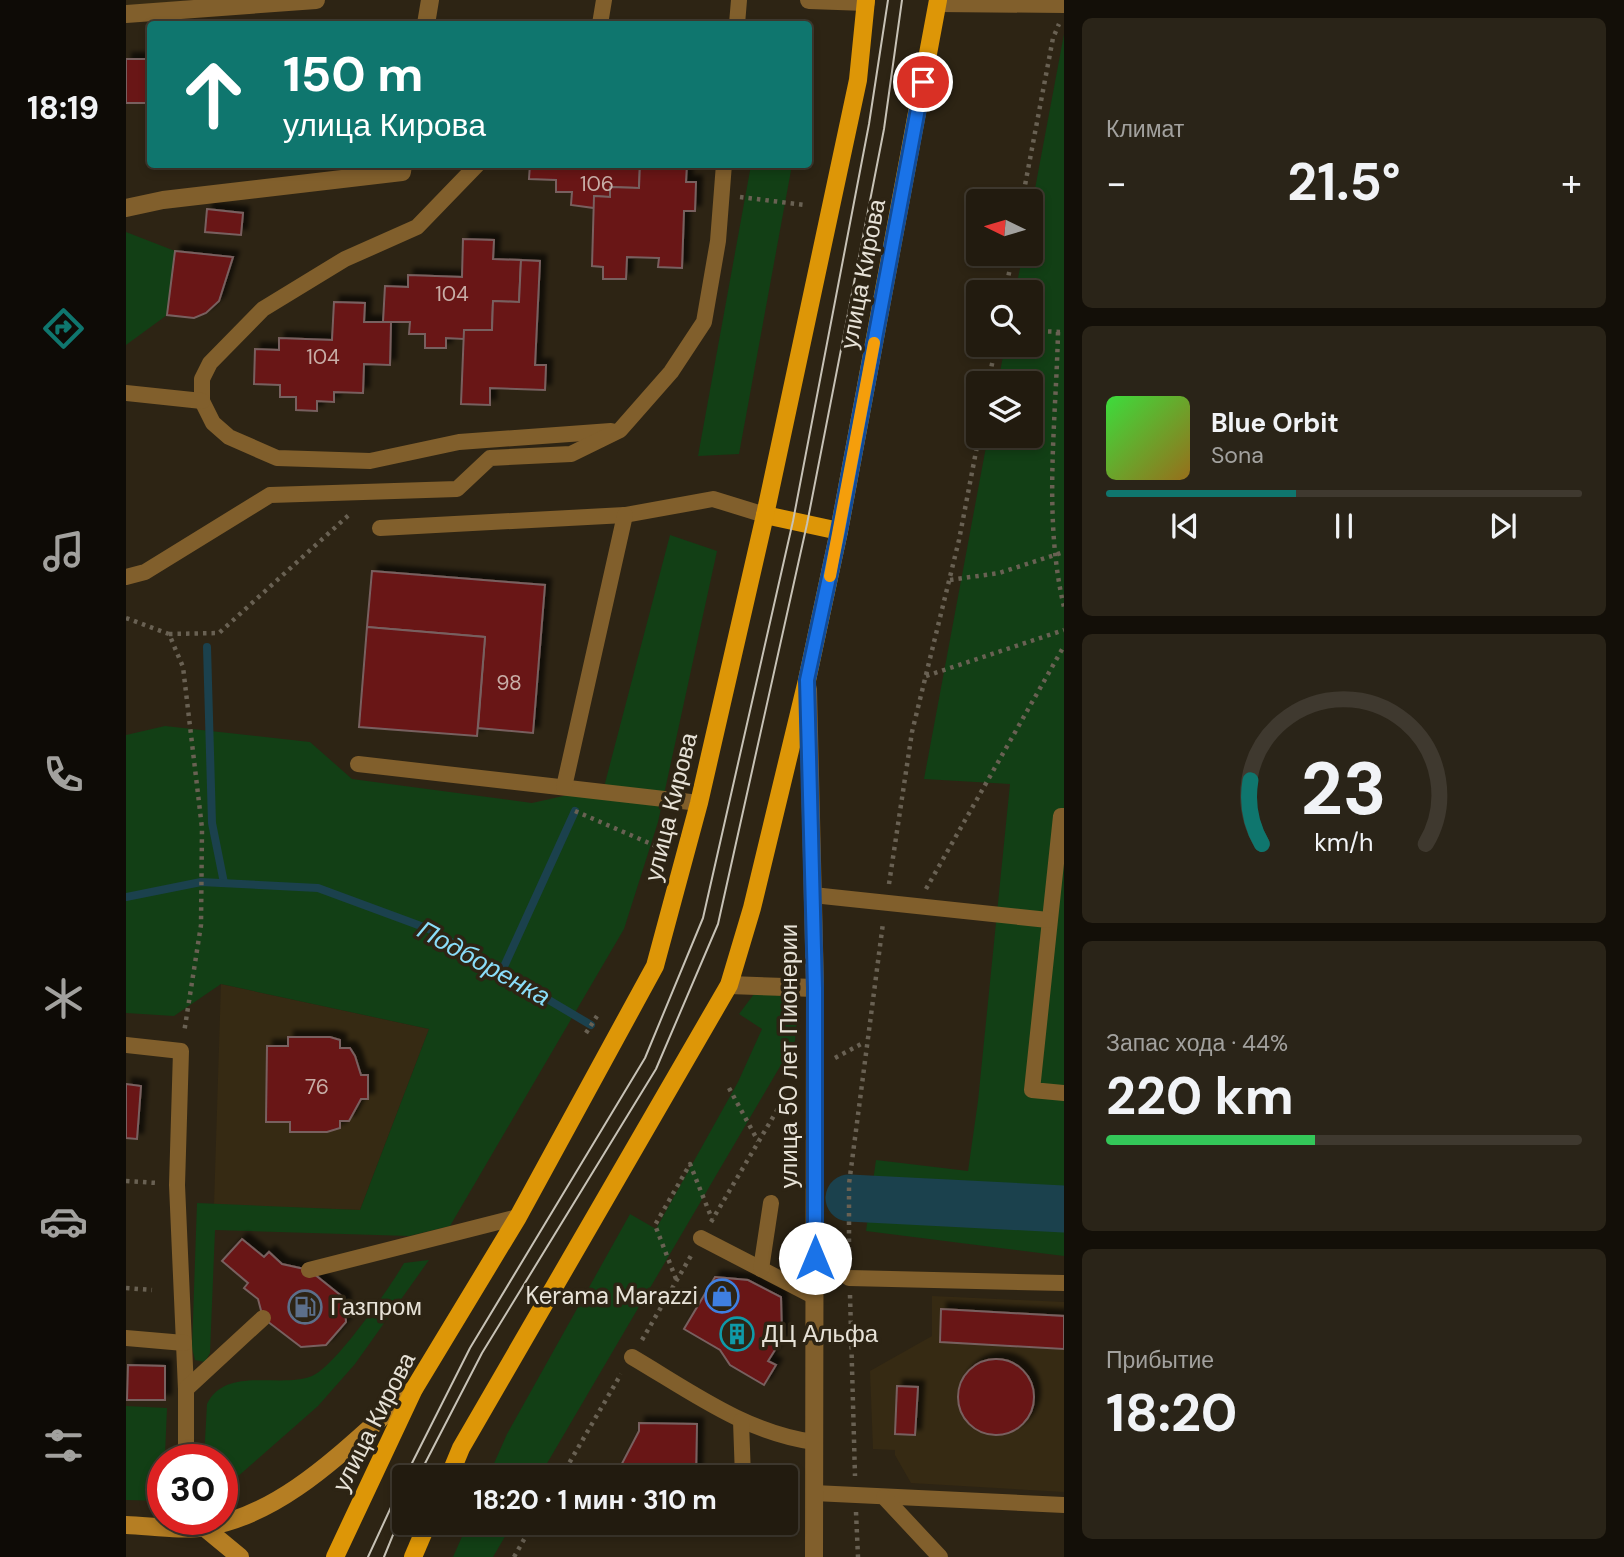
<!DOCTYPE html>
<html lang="ru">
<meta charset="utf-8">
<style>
:root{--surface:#221b0f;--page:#2a2418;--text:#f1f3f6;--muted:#a2a19e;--line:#3f392f;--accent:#0f766e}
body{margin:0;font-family:"DM Sans",sans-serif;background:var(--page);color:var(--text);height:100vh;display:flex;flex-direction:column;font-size:26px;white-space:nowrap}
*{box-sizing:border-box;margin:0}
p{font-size:23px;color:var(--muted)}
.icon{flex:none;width:38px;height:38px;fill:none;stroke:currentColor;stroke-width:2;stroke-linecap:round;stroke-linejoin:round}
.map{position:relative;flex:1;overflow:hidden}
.details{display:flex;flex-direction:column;gap:18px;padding:18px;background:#130f08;width:560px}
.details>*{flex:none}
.hud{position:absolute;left:21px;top:21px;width:665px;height:147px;border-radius:7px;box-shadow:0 4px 10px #0003,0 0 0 2px var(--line);background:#0f766e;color:#fff;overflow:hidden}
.needle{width:46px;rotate:275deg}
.tools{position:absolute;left:840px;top:189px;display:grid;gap:14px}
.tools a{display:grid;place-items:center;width:77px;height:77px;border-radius:7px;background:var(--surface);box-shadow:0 4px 10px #0003,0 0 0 2px var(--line);font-size:35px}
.speed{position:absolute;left:21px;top:1444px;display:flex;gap:14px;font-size:35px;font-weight:700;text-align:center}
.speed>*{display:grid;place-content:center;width:91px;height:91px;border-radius:50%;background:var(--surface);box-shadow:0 4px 10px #0003,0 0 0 2px var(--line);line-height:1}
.speed .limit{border:10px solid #d22;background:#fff;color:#111}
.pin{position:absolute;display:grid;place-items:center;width:60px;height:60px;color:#fff;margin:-30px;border:4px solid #fff;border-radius:50%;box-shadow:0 2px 7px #0007}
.me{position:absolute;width:77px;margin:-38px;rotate:0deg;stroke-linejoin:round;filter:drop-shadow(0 0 5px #0008)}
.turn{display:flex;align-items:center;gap:24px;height:147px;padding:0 21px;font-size:32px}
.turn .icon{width:91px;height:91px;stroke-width:2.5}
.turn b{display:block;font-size:49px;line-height:60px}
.big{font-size:52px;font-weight:700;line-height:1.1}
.details .card{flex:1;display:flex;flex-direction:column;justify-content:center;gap:10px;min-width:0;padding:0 24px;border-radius:10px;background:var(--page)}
.details .dial{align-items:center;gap:0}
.dial svg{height:182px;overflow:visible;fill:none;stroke:var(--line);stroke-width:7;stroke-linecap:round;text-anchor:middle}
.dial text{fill:var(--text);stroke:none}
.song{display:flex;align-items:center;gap:21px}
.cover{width:84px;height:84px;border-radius:10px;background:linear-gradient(135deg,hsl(120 70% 55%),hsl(40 70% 35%))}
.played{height:7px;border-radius:4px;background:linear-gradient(90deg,var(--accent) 40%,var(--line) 40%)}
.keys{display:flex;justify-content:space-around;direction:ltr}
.heat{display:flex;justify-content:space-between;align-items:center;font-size:38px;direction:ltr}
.charge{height:10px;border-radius:5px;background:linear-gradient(90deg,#34c759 44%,var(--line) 0)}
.trip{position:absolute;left:266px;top:1465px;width:406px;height:70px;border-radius:7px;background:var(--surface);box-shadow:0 4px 10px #0003,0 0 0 2px var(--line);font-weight:700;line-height:70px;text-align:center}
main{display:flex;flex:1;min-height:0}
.tabs{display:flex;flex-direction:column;width:126px;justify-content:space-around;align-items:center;background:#0e0b06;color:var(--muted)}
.tabs .icon{width:49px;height:49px}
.tabs .current{color:var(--accent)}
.tabs b{font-size:32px;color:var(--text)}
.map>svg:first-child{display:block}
</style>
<main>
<nav class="tabs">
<b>18:19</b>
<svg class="icon current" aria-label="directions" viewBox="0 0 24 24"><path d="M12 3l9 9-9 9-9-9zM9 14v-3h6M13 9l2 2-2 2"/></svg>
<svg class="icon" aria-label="music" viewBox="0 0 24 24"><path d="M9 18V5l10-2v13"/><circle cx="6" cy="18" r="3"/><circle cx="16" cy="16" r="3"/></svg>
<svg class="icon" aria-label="phone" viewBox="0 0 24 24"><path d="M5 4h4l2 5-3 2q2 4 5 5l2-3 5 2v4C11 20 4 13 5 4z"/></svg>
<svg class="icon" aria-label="climate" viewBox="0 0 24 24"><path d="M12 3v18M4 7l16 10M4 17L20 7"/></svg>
<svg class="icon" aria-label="car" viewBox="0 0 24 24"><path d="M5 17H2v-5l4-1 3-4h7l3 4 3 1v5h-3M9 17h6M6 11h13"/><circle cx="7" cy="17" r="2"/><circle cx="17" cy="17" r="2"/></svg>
<svg class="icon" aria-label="filters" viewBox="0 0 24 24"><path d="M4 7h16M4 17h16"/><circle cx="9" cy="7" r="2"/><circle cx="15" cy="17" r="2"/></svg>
</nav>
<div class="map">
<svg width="938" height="1557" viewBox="0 0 938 1557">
<defs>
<filter id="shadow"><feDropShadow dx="6" dy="-6" stdDeviation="2" flood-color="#0009"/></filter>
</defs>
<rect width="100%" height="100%" fill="#2d2414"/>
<!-- built -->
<g fill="#362a13">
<path d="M0,0H70L0,6Z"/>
<path d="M95,984L303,1029L234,1210L88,1205Z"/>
<path d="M806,1296L938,1302V1492L785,1483L769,1455V1450L747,1449L744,1371L806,1336Z"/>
</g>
<!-- green -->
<g fill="#123f15">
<path d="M938,34V1256L740,1231L750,1160L842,1171L852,1101L884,784L798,779L862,436H905V383H872L879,345H905V292H889L897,254H905V210Z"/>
<path d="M625,165H666L613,454L572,456Z"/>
<path d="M0,232L49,251L41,315L0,345Z"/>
<path d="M544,535L591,551L532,822L498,929L324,1226L283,1236L89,1230L84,1353L79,1362L69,1360L66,1348L71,1203L234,1210L303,1029L95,984L48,1016L0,1013V735L39,726L184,742L226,779L406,803L478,787Z"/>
<path d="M628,994L660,996L671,1019L669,1041L413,1477H362L381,1434L504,1214L530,1229L612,1082L636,1029L613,1014Z"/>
<path d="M303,1260L229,1364L192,1406L101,1486L96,1487V1460L78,1459L81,1404C100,1365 155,1389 186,1376C209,1367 265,1286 278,1263Z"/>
<path d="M0,1406L41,1408L37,1501L0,1500Z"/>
<path d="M342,1523V1522L387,1523L367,1557H327Z"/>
</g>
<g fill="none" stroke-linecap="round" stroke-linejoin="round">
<!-- stream -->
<g stroke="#1b414d" stroke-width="8">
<path d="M81,647L86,823L98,883"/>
<path d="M0,897L75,882L192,888L303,929L465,1025"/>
<path d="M376,971L449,811"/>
</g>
<!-- river -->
<path stroke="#1b414d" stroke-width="47" d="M723,1198L938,1209"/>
</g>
<!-- building -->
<g fill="#691317" stroke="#78605f" stroke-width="2" filter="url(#shadow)">
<rect x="0" y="59" width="24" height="44"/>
<path d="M404,164H514L513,188L484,187V197L468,196V208L445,205L446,192H430V180L403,179Z"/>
<path d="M514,164H561L560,182H570L569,211H558L556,268L532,267L533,258L501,257L500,279H477V267L466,266L468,196L484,197V187L513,188Z"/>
<path d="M81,209L117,213L115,235L79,232Z"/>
<path d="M337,239L368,240L367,259L395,260L393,302L367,301L366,330H338V339L320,338V348H299V334H283L284,322H257L259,286L282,287V275L336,277Z"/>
<path d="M49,251L107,257L93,301L80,313L68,318L41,315Z"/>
<path d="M395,260L414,261L409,365H420L419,390L364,388V405L335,404L338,330H366L367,301L393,302Z"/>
<path d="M208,302L239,303L238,322H265L264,365L238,364L237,393L208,392V402L191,401V411L170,410V397H154V385L128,384L129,349L153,350V338L206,340Z"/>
<path d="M246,571L419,585L407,733L352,728L359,637L241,627Z"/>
<path d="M241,627L359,637L351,736L233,727Z"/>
<path d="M162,1037H204L214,1040V1048H224L229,1056L235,1075H242V1099H235L223,1121H214V1128L201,1132H164V1122H140L141,1046H162Z"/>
<path d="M0,1084L15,1086L11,1139L0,1138Z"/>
<path d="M116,1239L138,1257L143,1252L156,1264L183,1270L218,1298L220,1322L200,1345L175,1347L137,1318L132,1299L118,1288L122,1283L96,1261Z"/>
<path d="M589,1277L622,1280L655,1297L656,1339L642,1361L650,1365L638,1385L604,1365L594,1350L558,1329Z"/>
<path d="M815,1309L938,1316V1349L814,1342Z"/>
<circle cx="870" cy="1397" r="38"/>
<path d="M2,1365L39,1366V1400H1Z"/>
<path d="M771,1386L792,1387L789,1435L769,1434Z"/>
<path d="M513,1423L571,1424L570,1477H489L513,1431Z"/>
</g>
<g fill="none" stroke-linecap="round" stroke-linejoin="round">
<!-- path -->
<g stroke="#696153" stroke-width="4.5" stroke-dasharray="3.5 5" stroke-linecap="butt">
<path d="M614,197L679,205"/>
<path d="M896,201L927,38L933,24"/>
<path d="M879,292L887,254"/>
<path d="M905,331L938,332"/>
<path d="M932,332C930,422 917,519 938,607"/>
<path d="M862,383L870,345"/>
<path d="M824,580L873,573L938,552"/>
<path d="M0,618L43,634L57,667L76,828L75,925L58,1033"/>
<path d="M43,634L93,633L225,513"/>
<path d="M800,676L938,630"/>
<path d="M449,811L539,850"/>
<path d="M763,884L786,732L833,540L853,436"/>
<path d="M800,889L938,646"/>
<path d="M460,1033L471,1016"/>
<path d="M709,1058L739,1042"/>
<path d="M603,1088L632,1141"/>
<path d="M0,1181L31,1183"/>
<path d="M585,1222L666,1085"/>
<path d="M723,1259V1184L757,923"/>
<path d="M550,1279L529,1225L564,1164L586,1219"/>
<path d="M0,1288L26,1290"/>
<path d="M724,1295L729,1476"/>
<path d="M516,1340L566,1254"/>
<path d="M435,1477L495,1374"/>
<path d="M730,1512L732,1557"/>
<path d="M388,1557L408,1522"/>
</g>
<!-- lane -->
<g stroke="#815f2c" stroke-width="16">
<path d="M474,24L478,0"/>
<path d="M611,24L613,0"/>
<path d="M352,164L291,227L219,259L137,309L84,363L76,379V401L87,423L103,437L151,458L244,461L333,442L485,431"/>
<path d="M0,393L76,401"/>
<path d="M254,528L499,515L587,499L639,515"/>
<path d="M0,577L19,572L144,495L331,489L364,458L445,454L494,430L545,372L578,322L592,241L598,164"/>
<path d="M232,764L573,803"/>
<path d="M438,787L499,515"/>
<path d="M938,816H935L906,1090L938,1093"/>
<path d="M687,895L922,920"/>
<path d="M0,1045L55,1051L51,1185L60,1389"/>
<path d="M575,1238L689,1297"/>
<path d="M635,1269L645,1203"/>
<path d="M183,1270L392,1217"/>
<path d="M723,1278L938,1283"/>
<path d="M0,1338L58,1343"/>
<path d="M506,1357C564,1391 620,1433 688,1442"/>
<path d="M615,1421L617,1477"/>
<path d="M60,1460V1389L137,1318"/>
<path d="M688,1493L938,1505"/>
<path d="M758,1497L814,1557"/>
<path d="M453,1522L593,1527L599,1522"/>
</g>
<!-- street -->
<g stroke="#815f2c" stroke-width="18">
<path d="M683,0L740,2"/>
<path d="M812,3L938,4"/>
<path d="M0,14L190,0"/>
<path d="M300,24L304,0"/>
<path d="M0,208L37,200L276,172L277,164"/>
<path d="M682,689L689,988L688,1557"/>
<path d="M603,985L689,988"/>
</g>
<!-- secondary -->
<g stroke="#b57e23" stroke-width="18">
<path d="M0,1525C25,1526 56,1531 80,1527C163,1513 226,1441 288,1389"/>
<path d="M79,1528L114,1557"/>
</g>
<!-- primary -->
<g stroke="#dd9607" stroke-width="18">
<path d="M639,515L713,531"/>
<path d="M323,1477L335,1448L603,985L626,908L681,680L713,531L812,0"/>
<path d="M209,1557L288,1389L392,1217L529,966L573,803L639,515L732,80L740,0"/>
<path d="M287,1557L302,1522"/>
</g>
<!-- tram -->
<g stroke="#c7c2b6" stroke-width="2">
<path d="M279,1477L344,1348L519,1058L577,918L667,521L743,124L762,0"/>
<path d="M292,1477L356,1353L530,1069L592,924L681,524L758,129L776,0"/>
<path d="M242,1557L278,1479"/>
<path d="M258,1557L278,1508"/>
</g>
</g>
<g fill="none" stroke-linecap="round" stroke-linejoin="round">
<defs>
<path id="route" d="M689,1258V988L681,680L713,531L797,82"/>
</defs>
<!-- route casing -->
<use href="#route" stroke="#114b97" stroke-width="18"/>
<!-- route -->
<use href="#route" stroke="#1a73e8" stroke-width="12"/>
<!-- slow -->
<path stroke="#f59e0b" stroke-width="12" d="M704,576L748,343"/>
</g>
<!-- icons -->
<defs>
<symbol id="shop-ring" viewBox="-11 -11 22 22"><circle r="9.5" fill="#2d2414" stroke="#3f7fe0" stroke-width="1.5"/><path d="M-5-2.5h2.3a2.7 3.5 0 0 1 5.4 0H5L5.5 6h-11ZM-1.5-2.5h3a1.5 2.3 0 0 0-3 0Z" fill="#3f7fe0"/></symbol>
<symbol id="fuel-ring" viewBox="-11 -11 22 22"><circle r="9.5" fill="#2d2414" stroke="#5c6f8a" stroke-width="1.5"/><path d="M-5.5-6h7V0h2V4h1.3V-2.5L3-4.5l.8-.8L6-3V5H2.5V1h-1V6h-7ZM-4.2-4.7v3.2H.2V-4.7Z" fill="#5c6f8a"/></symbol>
<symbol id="building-ring" viewBox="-11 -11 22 22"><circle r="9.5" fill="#2d2414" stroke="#0f9aa8" stroke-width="1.5"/><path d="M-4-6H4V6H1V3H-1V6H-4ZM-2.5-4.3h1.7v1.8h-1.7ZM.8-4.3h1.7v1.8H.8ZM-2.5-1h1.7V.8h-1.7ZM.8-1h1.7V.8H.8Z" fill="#0f9aa8"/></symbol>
</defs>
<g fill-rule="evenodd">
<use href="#shop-ring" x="577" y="1277" width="38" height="38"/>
<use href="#fuel-ring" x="160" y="1288" width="38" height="38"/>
<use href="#building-ring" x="592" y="1315" width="38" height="38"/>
</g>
<g text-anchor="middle" stroke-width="7" stroke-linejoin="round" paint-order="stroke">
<!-- number labels -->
<g font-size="21" fill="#c8aea7">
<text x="471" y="191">106</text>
<text x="326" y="301">104</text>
<text x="197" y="364">104</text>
<text x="383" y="690">98</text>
<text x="191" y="1094">76</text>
</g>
<!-- street labels -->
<g font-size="24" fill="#e7e2d7" stroke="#2d2414">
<text transform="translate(737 274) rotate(-79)" y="8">улица Кирова</text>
<text transform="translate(545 807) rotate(-76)" y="8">улица Кирова</text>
<text transform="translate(663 1056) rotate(-90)" y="8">улица 50 лет Пионерии</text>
<text transform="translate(248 1422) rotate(-63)" y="8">улица Кирова</text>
</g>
<!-- poi labels -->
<g font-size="24" fill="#e7e2d7" stroke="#2d2414" text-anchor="start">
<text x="572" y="1304" text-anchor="end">Kerama Marazzi</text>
<text x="204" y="1315">Газпром</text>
<text x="636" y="1342">ДЦ Альфа</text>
</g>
<!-- water labels -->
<g font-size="26" font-style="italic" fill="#8addf9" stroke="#2d2414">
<text transform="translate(358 963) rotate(29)" y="9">Подборенка</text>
</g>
</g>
</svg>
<div class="tools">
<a><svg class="needle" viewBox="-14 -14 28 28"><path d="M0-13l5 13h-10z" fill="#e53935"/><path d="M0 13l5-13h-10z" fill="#a2a19e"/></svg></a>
<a><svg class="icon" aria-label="search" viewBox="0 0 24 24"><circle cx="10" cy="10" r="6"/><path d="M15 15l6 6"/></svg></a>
<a><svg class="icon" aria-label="layers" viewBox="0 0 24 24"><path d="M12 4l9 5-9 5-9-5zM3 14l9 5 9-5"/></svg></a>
</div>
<div class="speed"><div class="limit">30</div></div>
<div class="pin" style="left:797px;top:82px;background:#d93025"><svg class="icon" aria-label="arrive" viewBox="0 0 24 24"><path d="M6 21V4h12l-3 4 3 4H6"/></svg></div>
<svg class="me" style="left:689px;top:1258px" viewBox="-20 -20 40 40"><circle r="19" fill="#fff"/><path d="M0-13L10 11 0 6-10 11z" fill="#1a73e8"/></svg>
<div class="trip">18:20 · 1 мин · 310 m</div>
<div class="hud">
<div class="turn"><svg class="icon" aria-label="ahead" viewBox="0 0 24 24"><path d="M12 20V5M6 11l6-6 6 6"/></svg><div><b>150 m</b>улица Кирова</div></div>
</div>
</div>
<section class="details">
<div class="card"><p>Климат</p>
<div class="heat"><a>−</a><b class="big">21.5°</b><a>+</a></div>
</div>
<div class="card">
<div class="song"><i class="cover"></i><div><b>Blue Orbit</b><p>Sona</p></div></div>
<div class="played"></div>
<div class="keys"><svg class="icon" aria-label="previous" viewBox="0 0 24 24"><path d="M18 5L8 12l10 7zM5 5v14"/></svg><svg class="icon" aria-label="pause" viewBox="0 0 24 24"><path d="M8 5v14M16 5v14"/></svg><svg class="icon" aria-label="next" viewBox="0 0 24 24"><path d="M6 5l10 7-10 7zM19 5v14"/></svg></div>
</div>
<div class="card dial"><svg viewBox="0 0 100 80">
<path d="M14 69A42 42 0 1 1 86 69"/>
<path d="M14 69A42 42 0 0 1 9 41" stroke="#0f766e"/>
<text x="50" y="56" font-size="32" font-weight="700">23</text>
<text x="50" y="72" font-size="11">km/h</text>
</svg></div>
<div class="card"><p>Запас хода · 44%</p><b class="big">220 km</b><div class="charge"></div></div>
<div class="card"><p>Прибытие</p><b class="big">18:20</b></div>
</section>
</main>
